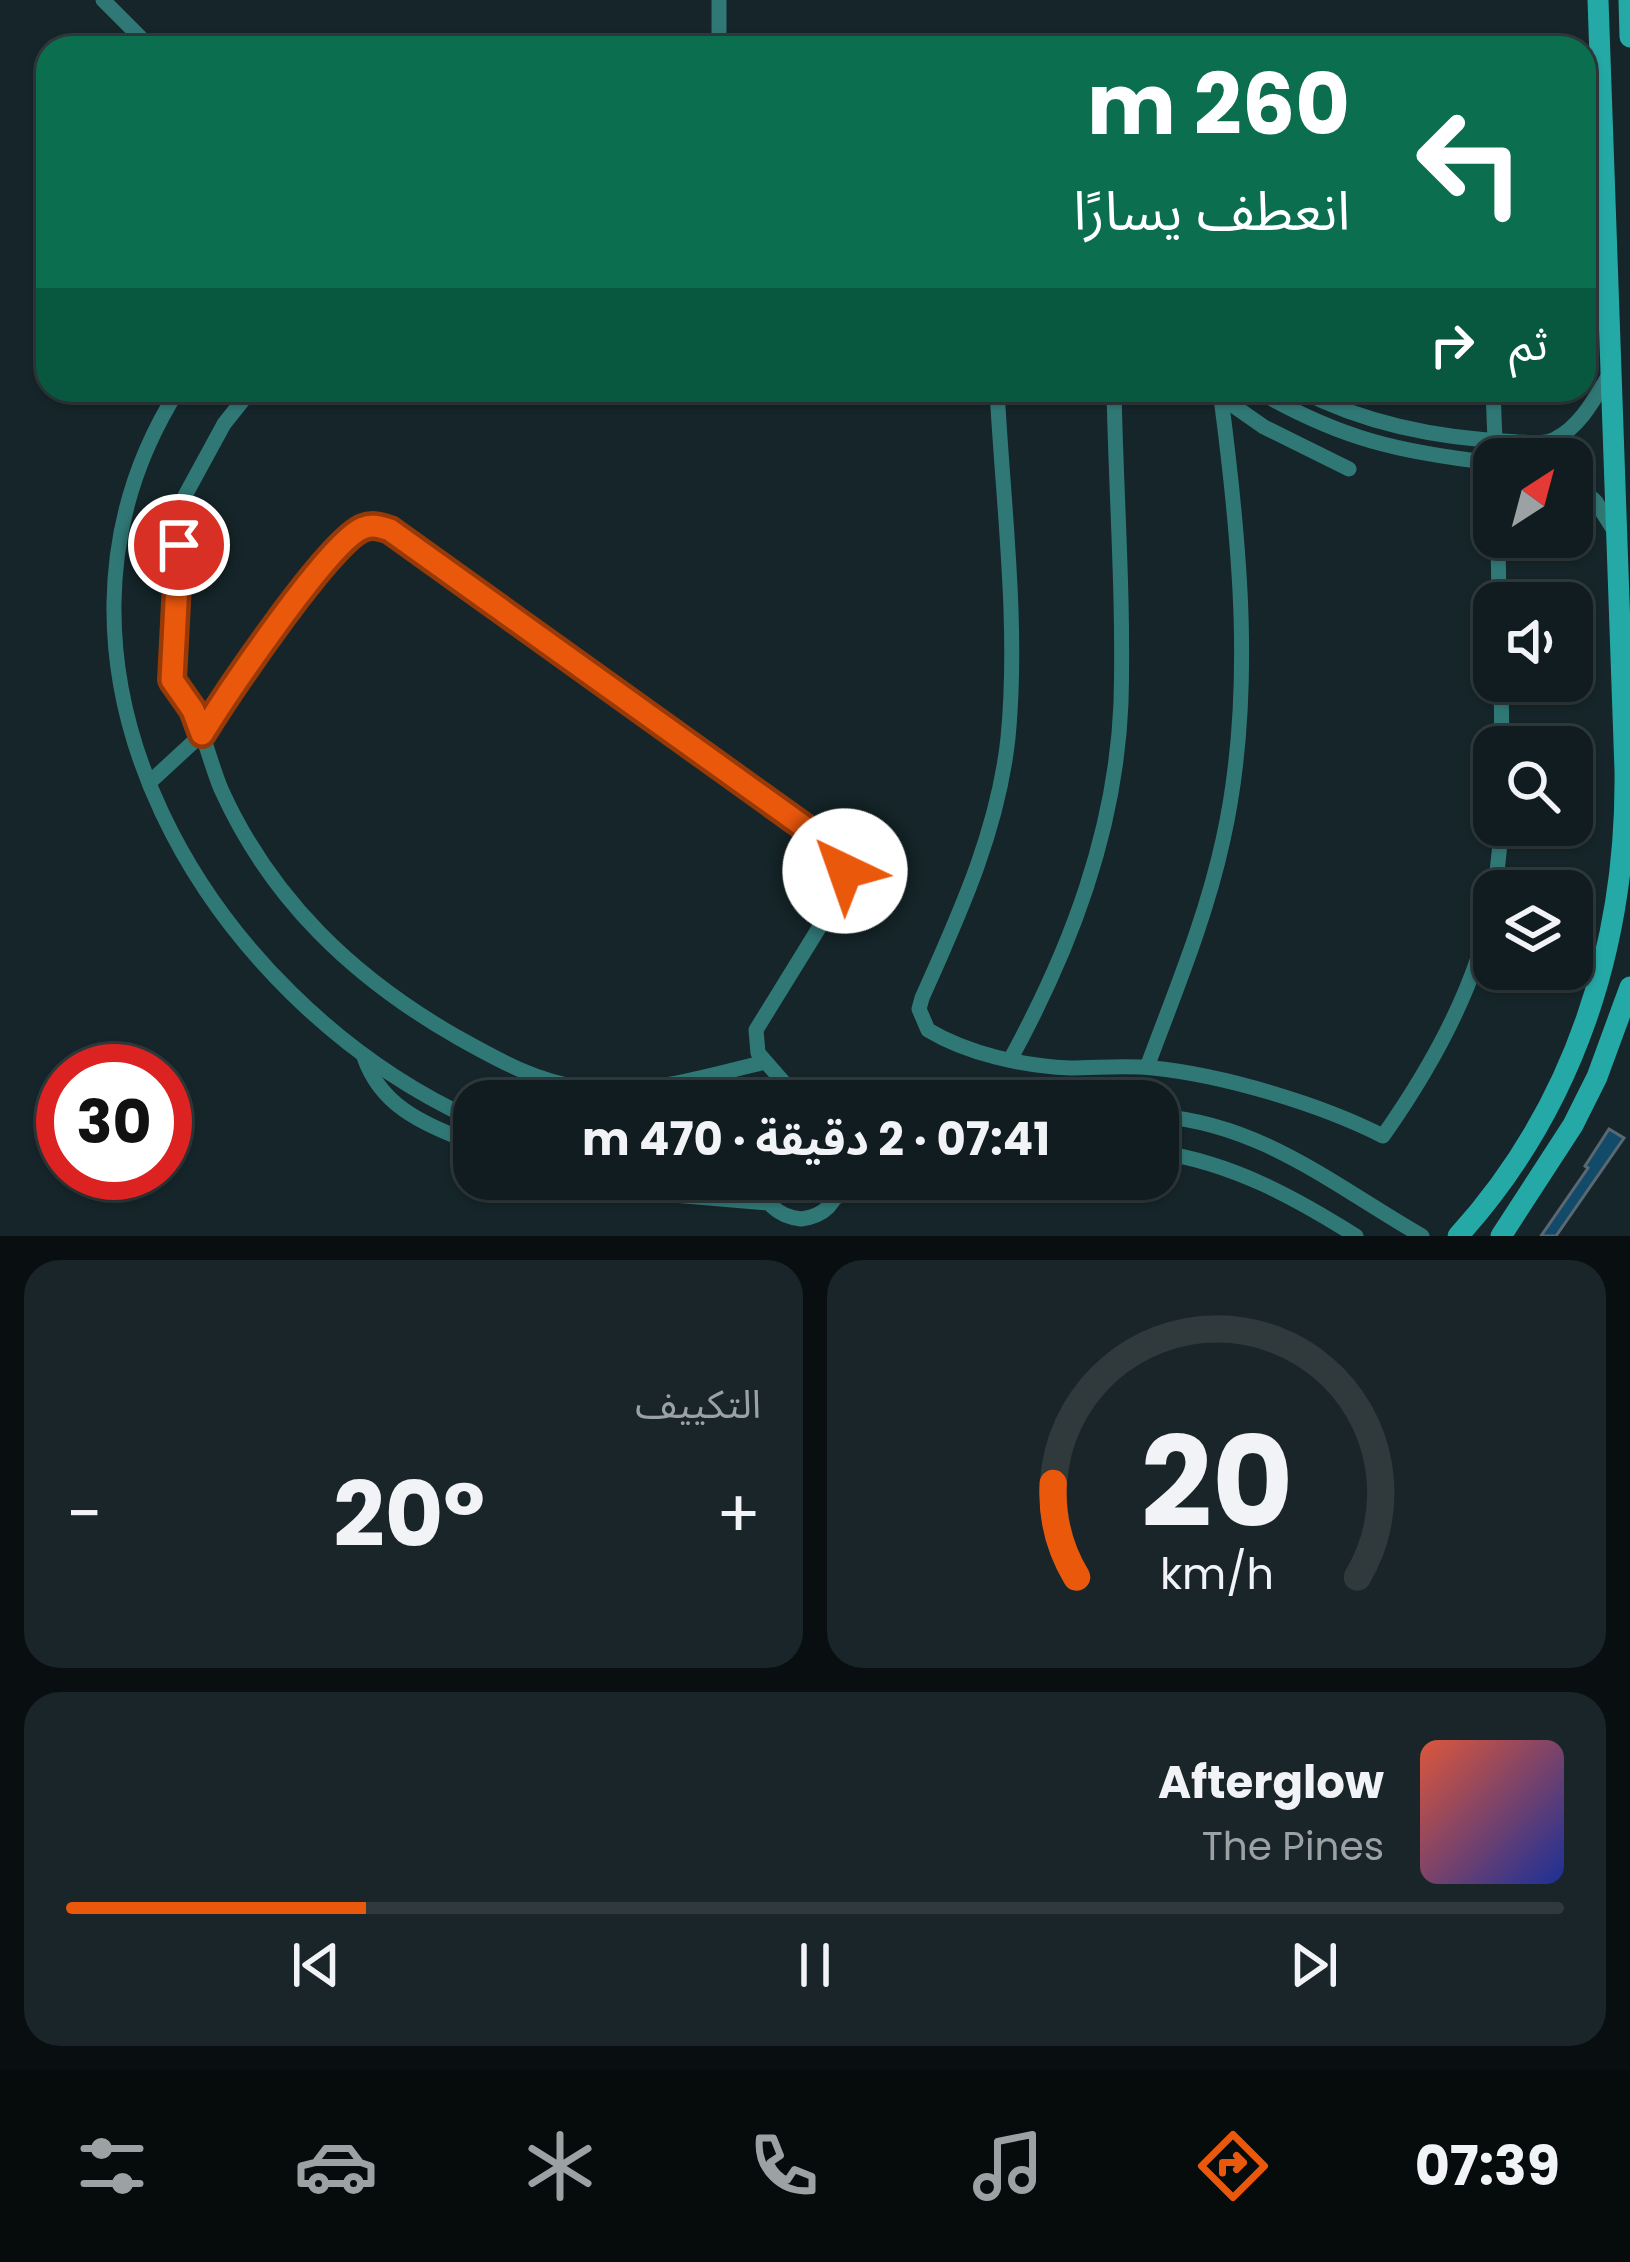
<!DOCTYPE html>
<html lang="ar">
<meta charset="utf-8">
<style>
:root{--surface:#101c1f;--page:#192528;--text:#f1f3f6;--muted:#9ca1a4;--line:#303a3d;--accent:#ea580c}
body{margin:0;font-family:Poppins,"Noto Sans Arabic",sans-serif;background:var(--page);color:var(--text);direction:rtl;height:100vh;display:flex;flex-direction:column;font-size:45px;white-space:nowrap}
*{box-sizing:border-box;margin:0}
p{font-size:39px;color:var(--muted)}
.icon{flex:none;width:66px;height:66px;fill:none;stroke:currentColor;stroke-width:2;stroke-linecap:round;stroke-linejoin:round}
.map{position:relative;height:1236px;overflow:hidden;direction:ltr}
.side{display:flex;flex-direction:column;gap:24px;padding:24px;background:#090f11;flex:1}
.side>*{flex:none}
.guide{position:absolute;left:36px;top:36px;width:1560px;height:366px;border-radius:36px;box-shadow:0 3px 9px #0004,0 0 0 3px var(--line);direction:rtl;background:#0b6e4f;color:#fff;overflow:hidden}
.needle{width:78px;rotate:36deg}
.tools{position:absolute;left:1473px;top:438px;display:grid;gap:24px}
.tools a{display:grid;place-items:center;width:120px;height:120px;border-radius:24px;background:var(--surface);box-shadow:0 3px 9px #0004,0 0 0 3px var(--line);font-size:60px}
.speed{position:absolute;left:36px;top:1044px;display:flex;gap:24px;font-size:60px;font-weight:700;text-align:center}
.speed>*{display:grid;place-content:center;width:156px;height:156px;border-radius:50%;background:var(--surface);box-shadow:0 3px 9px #0004,0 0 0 3px var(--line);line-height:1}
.speed .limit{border:18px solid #d22;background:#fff;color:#111}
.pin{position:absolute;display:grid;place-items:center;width:102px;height:102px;color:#fff;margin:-51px;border:6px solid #fff;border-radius:50%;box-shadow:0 3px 12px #0007}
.me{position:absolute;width:132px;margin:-66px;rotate:318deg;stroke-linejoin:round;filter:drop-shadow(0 0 9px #0008)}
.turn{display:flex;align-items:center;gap:42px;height:252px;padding:0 48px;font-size:54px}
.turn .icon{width:156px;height:156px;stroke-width:2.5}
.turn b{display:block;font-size:84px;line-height:102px}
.then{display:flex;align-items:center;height:114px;padding:0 48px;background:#0003;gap:24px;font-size:45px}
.big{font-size:90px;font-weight:700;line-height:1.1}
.side .widget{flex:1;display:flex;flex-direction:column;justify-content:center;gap:18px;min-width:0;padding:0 42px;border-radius:36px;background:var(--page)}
.side .dial{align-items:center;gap:0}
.dial svg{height:312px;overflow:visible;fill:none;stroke:var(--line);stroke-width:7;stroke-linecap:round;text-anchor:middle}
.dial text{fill:var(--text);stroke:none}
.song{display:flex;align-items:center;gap:36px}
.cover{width:144px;height:144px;border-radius:18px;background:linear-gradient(135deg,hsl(10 70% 55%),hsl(230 70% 35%))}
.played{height:12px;border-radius:6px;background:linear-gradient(90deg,var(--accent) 20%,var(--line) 20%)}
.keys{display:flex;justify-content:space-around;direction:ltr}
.heat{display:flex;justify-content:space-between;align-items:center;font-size:66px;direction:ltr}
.side .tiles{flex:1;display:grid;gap:24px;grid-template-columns:1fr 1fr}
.widget:last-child{grid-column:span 2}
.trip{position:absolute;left:453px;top:1080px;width:726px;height:120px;border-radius:36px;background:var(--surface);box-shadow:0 3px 9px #0004,0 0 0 3px var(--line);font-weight:700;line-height:120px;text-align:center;direction:rtl}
.tab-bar{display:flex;height:192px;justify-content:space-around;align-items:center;background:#060b0c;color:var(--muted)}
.tab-bar .icon{width:84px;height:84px}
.tab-bar .current{color:var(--accent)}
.tab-bar b{font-size:54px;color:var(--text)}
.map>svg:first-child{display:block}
</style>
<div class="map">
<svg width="1630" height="1236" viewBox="0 0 1630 1236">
<rect width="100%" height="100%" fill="#152529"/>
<!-- building -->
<path fill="#124a6a" stroke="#5b6872" stroke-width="3" d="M1609,1129L1624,1138L1556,1236H1541L1588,1168L1585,1166Z"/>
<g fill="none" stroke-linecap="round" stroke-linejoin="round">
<!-- street -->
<g stroke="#307876" stroke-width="15">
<path d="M103,0L151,48"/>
<path d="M714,48L719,34V0"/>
<path d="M178,390C5,664 209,999 474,1120"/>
<path d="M251,390L224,424L181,503L171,673C174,692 193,709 200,729C208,749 213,770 221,789C271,900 354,978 457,1037C498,1060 537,1082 584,1088C644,1096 707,1076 765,1062"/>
<path d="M997,390C1003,504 1019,624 1008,738C998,831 959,915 922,998L919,1009L928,1030C968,1054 1023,1066 1070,1068C1098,1068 1126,1065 1153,1068C1223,1075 1320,1104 1383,1136C1433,1065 1479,982 1494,896"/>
<path d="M1211,390L1264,427L1349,469"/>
<path d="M1256,390C1341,439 1398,452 1494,463"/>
<path d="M1300,390C1367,425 1443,439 1518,442C1531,442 1544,445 1555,439C1580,427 1595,398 1609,375"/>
<path d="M1493,390L1495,441"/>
<path d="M1572,479L1596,502L1615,532"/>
<path d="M1498,537L1499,603"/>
<path d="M1501,681L1502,747"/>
<path d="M150,782L202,734L242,670L340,548L362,528L376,526L390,531L828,844C843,856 847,871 843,889L756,1030L758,1053L800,1101"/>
<path d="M1495,891L1502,825"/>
<path d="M364,1057C382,1109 426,1124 474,1144"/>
<path d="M1010,1060C1070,950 1116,831 1121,703C1124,599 1116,494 1114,390"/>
<path d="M1147,1067C1175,992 1206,918 1223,840C1255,697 1240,542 1221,398"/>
<path d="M1158,1116C1262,1124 1335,1186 1422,1236"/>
<path d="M1158,1152C1232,1163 1294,1197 1356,1236"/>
<path d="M581,1179L638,1192L768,1203"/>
<path d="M761,1179C763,1203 777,1216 801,1219C824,1216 838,1203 840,1179"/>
<path d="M836,1197L891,1179"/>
</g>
<!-- secondary -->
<g stroke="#25a9a6" stroke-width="21">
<path d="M1629,0L1630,37"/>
<path d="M1458,1236C1575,1107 1627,943 1625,771L1598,0"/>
<path d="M1501,1236L1573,1125L1597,1077L1630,987"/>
</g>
</g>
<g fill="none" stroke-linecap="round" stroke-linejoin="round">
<defs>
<path id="route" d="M179,545L172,680L193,710L202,734C225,697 329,541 363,528C373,524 381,527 390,530L828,844L839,856L845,871"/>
</defs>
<!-- route casing -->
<use href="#route" stroke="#983908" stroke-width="30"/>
<!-- route -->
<use href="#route" stroke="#ea580c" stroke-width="21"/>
</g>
</svg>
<div class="tools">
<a><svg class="needle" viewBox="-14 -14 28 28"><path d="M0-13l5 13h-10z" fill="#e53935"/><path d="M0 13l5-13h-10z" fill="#9ca1a4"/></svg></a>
<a><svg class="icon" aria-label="sound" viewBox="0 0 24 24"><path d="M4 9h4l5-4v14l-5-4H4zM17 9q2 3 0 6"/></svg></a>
<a><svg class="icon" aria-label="search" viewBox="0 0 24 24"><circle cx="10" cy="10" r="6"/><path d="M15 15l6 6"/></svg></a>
<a><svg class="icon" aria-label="layers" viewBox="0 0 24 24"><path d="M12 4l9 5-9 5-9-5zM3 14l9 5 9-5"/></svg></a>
</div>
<div class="speed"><div class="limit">30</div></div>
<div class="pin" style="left:179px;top:545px;background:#d93025"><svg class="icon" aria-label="arrive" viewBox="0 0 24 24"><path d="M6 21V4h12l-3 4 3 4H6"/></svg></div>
<svg class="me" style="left:845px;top:871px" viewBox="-20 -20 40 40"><circle r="19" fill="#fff"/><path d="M0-13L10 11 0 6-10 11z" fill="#ea580c"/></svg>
<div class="trip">07:41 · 2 دقيقة · 470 m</div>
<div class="guide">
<div class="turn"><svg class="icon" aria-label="left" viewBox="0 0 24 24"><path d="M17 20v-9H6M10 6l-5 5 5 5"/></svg><div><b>260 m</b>انعطف يسارًا</div></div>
<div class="then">ثم<svg class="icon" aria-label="right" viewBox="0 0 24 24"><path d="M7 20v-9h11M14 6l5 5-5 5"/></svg></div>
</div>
</div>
<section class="side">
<div class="tiles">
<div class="widget dial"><svg viewBox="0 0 100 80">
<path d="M14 69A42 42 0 1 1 86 69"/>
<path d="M14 69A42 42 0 0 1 8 45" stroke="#ea580c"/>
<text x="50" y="56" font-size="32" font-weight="700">20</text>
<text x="50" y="72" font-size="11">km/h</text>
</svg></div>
<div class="widget"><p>التكييف</p>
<div class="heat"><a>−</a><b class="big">20°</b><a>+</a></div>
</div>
<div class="widget">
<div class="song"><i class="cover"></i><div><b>Afterglow</b><p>The Pines</p></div></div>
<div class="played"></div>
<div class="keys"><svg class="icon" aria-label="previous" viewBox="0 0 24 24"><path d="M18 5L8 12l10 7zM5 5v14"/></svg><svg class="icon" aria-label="pause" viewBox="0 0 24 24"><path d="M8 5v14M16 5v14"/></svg><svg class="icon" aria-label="next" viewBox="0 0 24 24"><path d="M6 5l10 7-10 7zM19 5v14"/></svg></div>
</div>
</div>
</section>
<nav class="tab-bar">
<b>07:39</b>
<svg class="icon current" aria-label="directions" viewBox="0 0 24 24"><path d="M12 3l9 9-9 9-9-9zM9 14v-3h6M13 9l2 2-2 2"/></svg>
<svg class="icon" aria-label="music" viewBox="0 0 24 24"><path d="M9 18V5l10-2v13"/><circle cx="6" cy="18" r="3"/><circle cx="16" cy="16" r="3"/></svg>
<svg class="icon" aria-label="phone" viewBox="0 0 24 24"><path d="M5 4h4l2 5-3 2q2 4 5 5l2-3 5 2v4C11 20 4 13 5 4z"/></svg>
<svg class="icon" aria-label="climate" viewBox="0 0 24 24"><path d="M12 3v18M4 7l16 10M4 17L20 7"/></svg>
<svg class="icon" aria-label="car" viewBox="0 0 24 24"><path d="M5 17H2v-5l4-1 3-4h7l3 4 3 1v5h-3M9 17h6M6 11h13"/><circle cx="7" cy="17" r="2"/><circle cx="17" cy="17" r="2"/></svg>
<svg class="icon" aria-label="filters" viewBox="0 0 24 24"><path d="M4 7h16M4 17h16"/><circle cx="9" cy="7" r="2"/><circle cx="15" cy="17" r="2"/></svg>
</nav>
